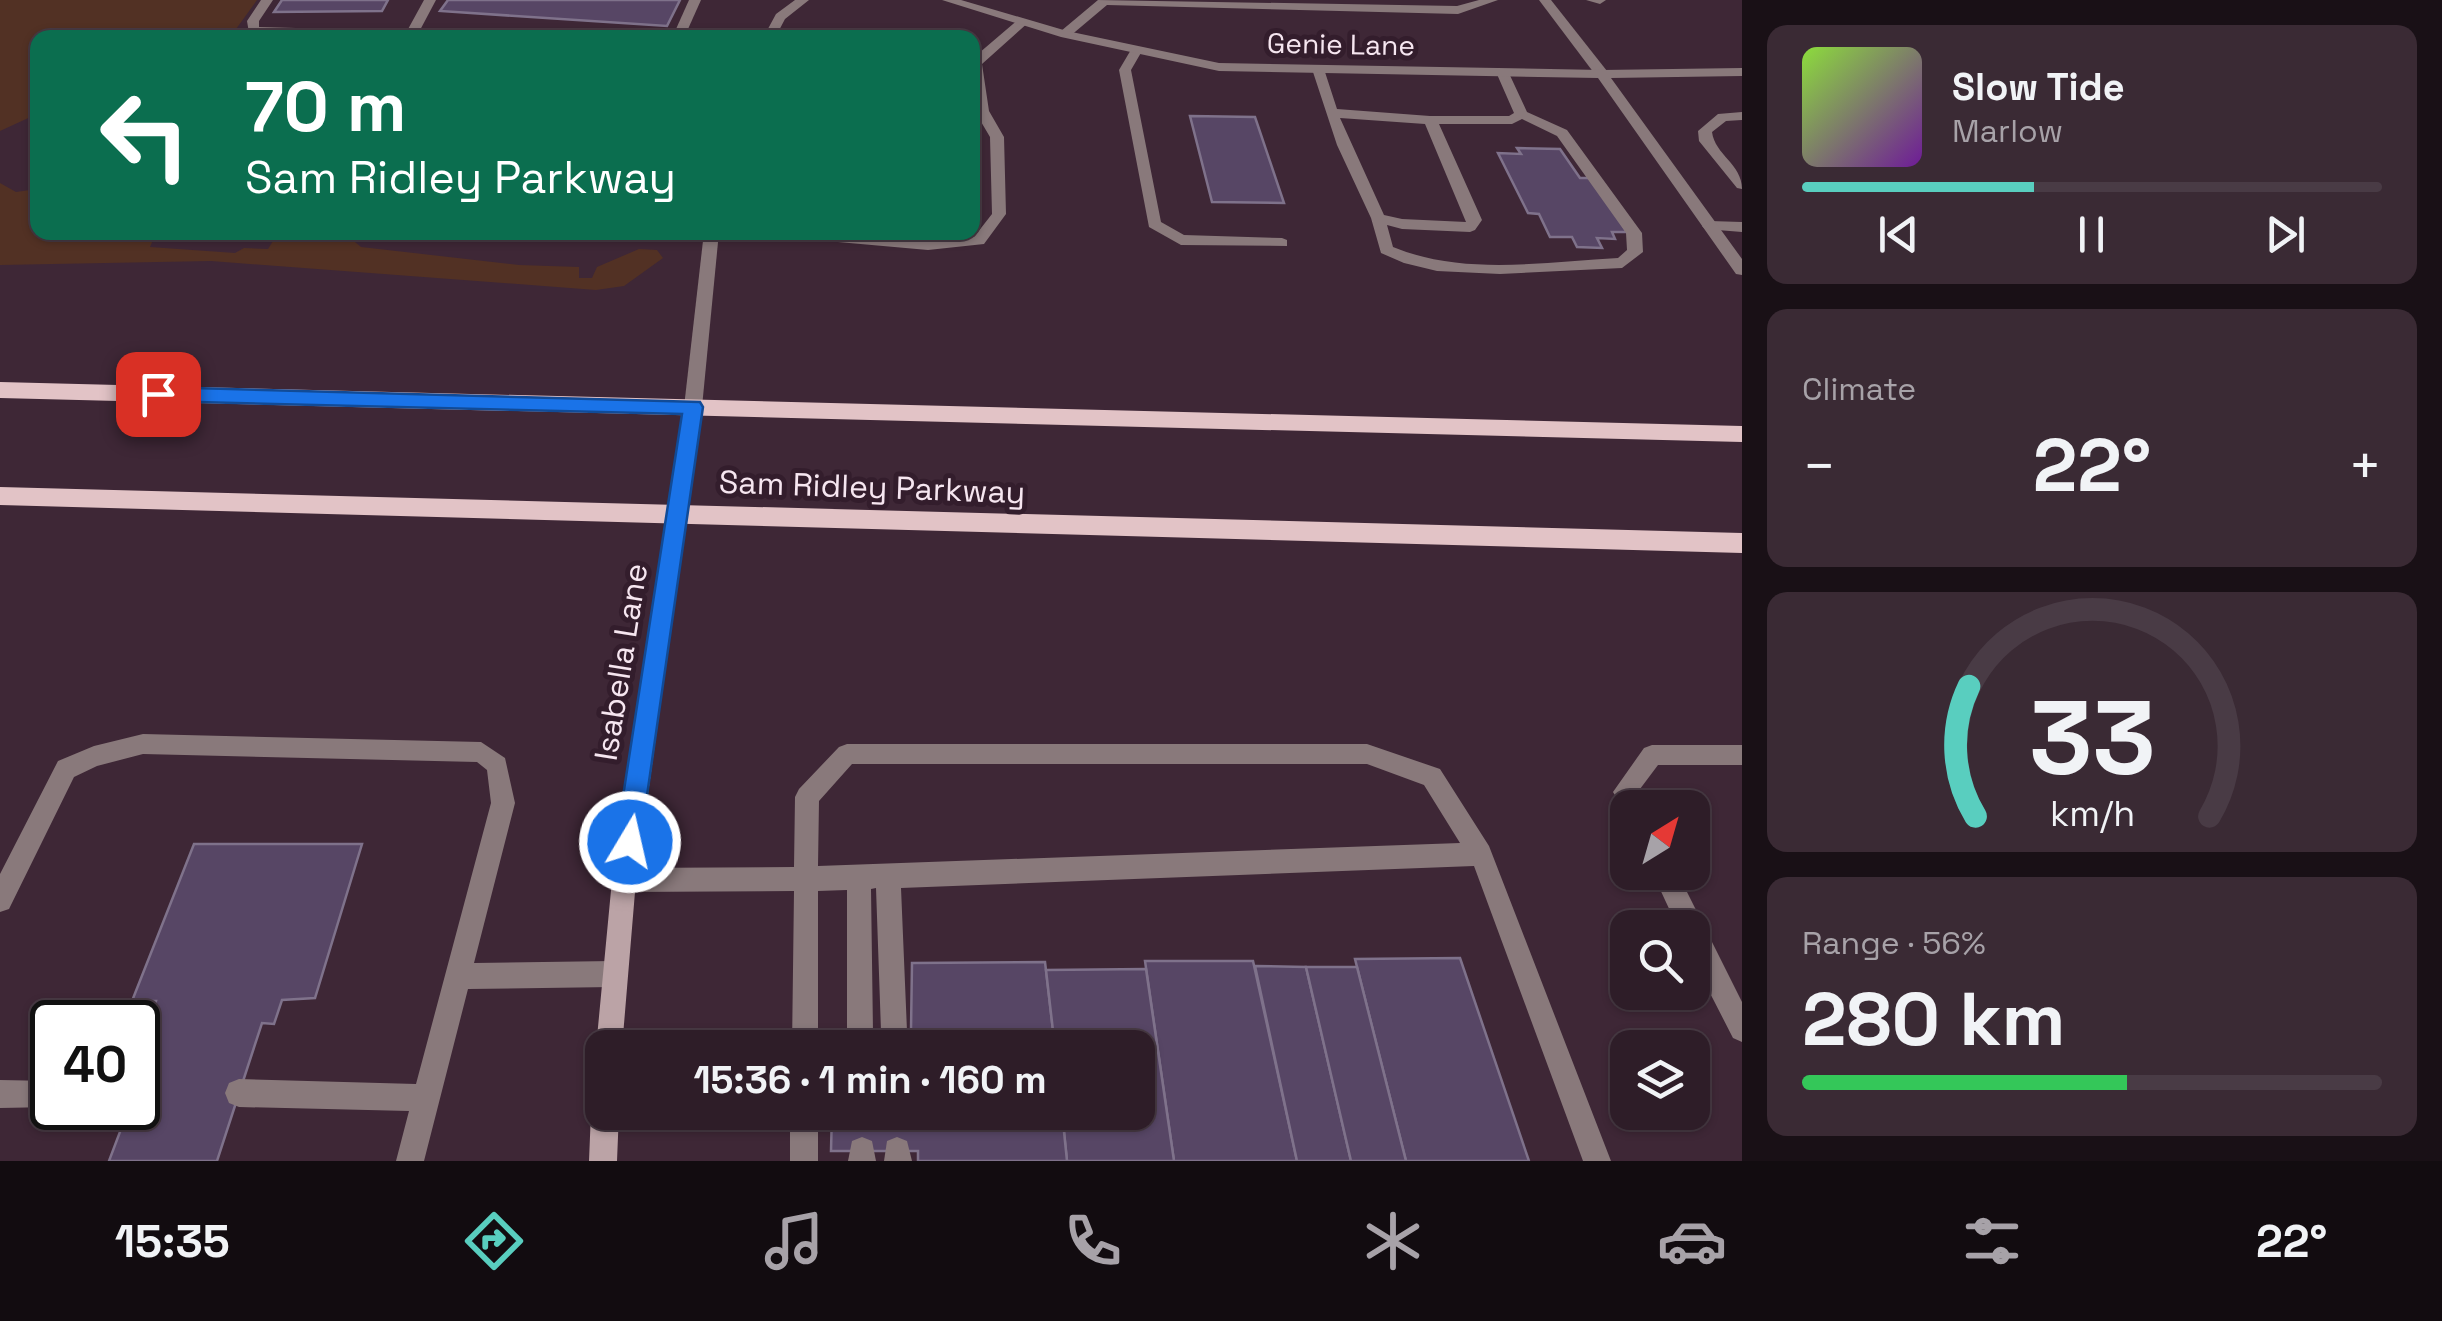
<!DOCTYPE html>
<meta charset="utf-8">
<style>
:root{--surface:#2e1d28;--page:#3a2a34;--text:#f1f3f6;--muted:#a7a2a8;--line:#493b45;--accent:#59cebf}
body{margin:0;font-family:"Space Grotesk",sans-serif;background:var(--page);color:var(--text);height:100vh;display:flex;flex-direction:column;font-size:38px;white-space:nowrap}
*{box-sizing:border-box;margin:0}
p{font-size:32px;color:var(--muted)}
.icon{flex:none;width:55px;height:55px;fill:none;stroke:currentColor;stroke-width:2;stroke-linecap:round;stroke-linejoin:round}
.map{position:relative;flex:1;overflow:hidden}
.panel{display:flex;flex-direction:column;gap:25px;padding:25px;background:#191016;width:700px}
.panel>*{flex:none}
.banner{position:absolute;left:30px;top:30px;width:950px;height:210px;border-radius:20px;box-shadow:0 2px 8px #0004,0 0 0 2px var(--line);background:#0b6e4f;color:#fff;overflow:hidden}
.needle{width:65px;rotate:37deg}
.tools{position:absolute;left:1610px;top:790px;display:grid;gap:20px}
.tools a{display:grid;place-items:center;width:100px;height:100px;border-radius:20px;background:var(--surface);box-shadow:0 2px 8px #0004,0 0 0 2px var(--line);font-size:50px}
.speed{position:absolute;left:30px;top:1000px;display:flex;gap:20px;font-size:50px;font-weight:700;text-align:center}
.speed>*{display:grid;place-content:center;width:130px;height:130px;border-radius:50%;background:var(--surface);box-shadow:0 2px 8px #0004,0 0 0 2px var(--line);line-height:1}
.speed .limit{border:5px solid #111;border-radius:15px;background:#fff;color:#111}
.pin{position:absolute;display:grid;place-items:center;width:85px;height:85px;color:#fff;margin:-42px;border-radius:20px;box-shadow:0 5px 15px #0006}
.me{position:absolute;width:110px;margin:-55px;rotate:9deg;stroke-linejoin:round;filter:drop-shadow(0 0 8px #0008)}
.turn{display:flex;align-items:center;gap:35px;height:210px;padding:0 50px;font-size:45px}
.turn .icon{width:130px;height:130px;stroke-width:2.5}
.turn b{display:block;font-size:70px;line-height:85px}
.big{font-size:75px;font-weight:700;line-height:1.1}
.panel .card{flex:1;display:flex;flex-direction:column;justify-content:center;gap:15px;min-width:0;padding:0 35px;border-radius:20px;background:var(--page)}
.panel .dial{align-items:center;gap:0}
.dial svg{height:260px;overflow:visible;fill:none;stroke:var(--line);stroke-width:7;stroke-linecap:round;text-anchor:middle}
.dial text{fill:var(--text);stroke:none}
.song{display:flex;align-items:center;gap:30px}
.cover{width:120px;height:120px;border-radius:15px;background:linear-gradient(135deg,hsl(90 70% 55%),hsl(280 70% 35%))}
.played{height:10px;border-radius:5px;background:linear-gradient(90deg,var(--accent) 40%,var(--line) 40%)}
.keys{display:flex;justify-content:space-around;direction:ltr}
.heat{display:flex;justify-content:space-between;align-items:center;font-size:55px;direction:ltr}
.charge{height:15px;border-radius:8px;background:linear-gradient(90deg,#34c759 56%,var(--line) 0)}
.trip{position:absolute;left:585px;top:1030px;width:570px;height:100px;border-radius:20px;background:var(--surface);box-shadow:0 2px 8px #0004,0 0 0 2px var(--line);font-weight:700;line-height:100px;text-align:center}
.tabs{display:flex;height:160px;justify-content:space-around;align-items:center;background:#120c10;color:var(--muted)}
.tabs .icon{width:70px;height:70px}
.tabs .active{color:var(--accent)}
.tabs b{font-size:45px;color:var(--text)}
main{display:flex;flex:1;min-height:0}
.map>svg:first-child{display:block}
</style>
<main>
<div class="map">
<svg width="1742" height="1161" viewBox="0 0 1742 1161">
<rect width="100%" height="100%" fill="#3e2736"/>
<!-- green -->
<g fill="#523124">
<path d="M0,0H257L231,36L223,37L38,38L37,114L0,131Z"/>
<path d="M0,183L16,192L37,189L38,232L156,233L150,247L235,253L244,248L268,249L278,233C307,232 340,226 361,247L519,265L579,267V278H592L597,267L639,249L657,250L663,258L624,286L596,290L211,261L0,265Z"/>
</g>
<!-- building -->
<g fill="#574665" stroke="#7f728b" stroke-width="2.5">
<path d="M282,0H388L382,11L274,12Z"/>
<path d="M448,0H680L667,26L440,11Z"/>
<path d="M1190,116L1255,117L1284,203L1212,202Z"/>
<path d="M1517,148L1560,149L1580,178H1593L1627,232H1612L1615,239L1597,238L1602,248L1577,247L1572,237H1550L1539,214L1528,213L1498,153L1521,154Z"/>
<path d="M194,844H362L315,998L282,1000L274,1024L262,1023L217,1161H109L129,1108H138V1084L160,1025L149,1024L156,1001H132Z"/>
<path d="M1460,958L1529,1161H1406L1355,959Z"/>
<path d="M1145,961H1253L1297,1161H1174Z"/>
<path d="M1045,962L1055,1048H833V1032L911,1030L912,963Z"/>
<path d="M1255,966L1306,967L1351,1161H1297Z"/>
<path d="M1306,967H1357L1406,1161H1351Z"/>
<path d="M1146,969L1174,1161H1067L1062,1112H1138V1048H1055L1046,970Z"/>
<path d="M832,1112H1062L1067,1161H918V1151H831Z"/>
</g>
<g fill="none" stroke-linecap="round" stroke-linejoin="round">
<!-- lane -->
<g fill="#89797b" fill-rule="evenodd">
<path d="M261,0H273L259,21V27L407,31L424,0H436L419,32L498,34L504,38H370L249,33L247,21Z"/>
<path d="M689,0H701L684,38H672Z"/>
<path d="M1098,0L1457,6L1479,0H1498L1458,14L1107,5L1069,37H1061V31Z"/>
<path d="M1539,0H1551L1607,71V77H1597Z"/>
<path d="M1586,0H1606L1600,4Z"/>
<path d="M1020,18L1030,21L982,64L989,111L1004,137L1006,214L984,244L928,250L759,235L757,232C829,232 902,242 974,237L992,214L990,137L977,115L972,114V59Z"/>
<path d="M1136,47L1142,51L1131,70L1161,222L1184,235L1282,238L1287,240V246L1181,245L1149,227L1119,70L1132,48Z"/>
<path d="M1313,66L1324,69L1337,109L1430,116H1509L1514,113L1496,72L1507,69L1527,112L1567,130L1642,233L1643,252L1622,268L1500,274L1437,271L1404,263L1381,253L1371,218L1337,145L1312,69ZM1340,118L1425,124L1466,222L1402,219L1384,215ZM1522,119L1557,136L1626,233L1627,250L1618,258C1544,262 1463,276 1393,247L1387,225L1402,229L1470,232L1475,230L1482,220L1439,124H1512Z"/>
<path d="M1742,112V120L1726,121L1712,132C1715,155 1742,164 1742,189L1737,188L1699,141L1698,131L1718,114Z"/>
<path d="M1710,221L1742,222V232L1705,229L1702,226Z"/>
<path d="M216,232H231L222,240L217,238Z"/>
<path d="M143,734L481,742L505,758L515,803L474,963L613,961L622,965L626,974L622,983L613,987L468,989L424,1161H396L409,1111L239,1107L229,1103L225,1093L229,1083L239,1079L416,1084L491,803L487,770L477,762L143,754L97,766L74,777L9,909L0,912V874L58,761L94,746Z"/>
<path d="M847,744H1367L1440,769L1489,846L1611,1161H1583L1474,866L901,888L907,1031L903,1040L894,1044L885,1040L881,1031L876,888L871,889L873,1032L869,1041L860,1045L851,1041L847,1032V890L818,891V1048H792L794,891L624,892L615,889L612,880L615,871L624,868L794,867L795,797L799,789L839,747ZM852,764H1367L1424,785L1460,843L818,866L819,801Z"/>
<path d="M1652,745H1742V765H1658L1637,793L1643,808H1628V817L1613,792L1644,748Z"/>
<path d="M1652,872H1677L1742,1002V1042L1733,1038L1692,958V928H1678Z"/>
<path d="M0,1080L52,1081V1107L0,1108Z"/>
<rect x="790" y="1112" width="28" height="49"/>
<path d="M862,1137L872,1141L876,1161H848L852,1141Z"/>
<path d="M897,1137L907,1141L912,1161H884L887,1141Z"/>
</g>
<!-- street -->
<g fill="#89797b" fill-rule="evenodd">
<path d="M795,0H809L785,19L775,38H763L776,14Z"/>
<path d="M942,0H961L1067,31L1219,63L1602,70L1742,68V76L1611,78L1742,259V275L1736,274L1598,78L1219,71L1061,37Z"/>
<path d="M704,232H719L702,407L693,413L684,407Z"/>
</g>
<!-- secondary -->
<g fill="#bba3a6" fill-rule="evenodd">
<path d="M693,401L702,407L636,880L622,1048H602V1059L596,1048L612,880L684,407Z"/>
<path d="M602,1099V1112H619L617,1161H589L591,1112L595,1102Z"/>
</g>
<!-- primary -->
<g fill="#e2c3c6" fill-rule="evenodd">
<path d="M0,382L1742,426V442L0,398Z"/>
<path d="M0,487L1742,533V553L0,505Z"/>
</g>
</g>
<!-- route -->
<path fill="#1a73e8" stroke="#114b97" stroke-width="2.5" d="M158,387L700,402L703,407L639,851L630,855L620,851L616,842L682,414L158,401L148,394Z"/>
<g text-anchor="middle" stroke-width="10" stroke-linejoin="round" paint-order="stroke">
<!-- far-street labels -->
<g font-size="28" fill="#f6e6f0" stroke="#331d2c">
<text transform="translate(1341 44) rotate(1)" y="10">Genie Lane</text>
</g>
<!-- street labels -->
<g font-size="32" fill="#f6e6f0" stroke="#331d2c">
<text transform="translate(872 487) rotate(2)" y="11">Sam Ridley Parkway</text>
<text transform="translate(621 662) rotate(-81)" y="11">Isabella Lane</text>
</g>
</g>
</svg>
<div class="tools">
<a><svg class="needle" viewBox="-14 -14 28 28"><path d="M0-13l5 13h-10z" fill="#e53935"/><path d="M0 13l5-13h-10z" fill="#a7a2a8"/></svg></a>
<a><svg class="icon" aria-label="search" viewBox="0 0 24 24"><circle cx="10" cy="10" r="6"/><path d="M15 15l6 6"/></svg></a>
<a><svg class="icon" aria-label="layers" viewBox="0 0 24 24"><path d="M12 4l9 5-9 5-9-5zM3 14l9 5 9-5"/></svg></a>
</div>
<div class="speed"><div class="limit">40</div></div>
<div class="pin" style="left:158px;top:394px;background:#d93025"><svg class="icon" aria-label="arrive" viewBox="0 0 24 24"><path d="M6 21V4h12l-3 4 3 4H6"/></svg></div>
<svg class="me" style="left:630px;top:842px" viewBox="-20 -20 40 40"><circle r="17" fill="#1a73e8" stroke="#fff" stroke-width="3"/><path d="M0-11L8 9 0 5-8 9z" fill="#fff"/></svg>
<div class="trip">15:36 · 1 min · 160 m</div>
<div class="banner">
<div class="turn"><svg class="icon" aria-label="left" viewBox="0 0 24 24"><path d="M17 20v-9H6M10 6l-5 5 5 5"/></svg><div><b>70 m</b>Sam Ridley Parkway</div></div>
</div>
</div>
<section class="panel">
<div class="card">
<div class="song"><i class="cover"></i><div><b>Slow Tide</b><p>Marlow</p></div></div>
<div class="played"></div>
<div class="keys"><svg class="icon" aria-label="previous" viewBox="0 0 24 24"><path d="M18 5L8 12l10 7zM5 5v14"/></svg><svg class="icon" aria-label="pause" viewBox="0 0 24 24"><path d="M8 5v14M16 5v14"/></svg><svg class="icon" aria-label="next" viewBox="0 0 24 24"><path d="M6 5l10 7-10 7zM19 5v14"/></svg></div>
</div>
<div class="card"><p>Climate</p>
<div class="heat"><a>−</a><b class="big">22°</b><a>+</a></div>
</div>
<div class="card dial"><svg viewBox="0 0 100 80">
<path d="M14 69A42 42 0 1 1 86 69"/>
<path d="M14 69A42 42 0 0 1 12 29" stroke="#59cebf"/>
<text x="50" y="56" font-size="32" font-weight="700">33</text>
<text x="50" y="72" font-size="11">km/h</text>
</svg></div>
<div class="card"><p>Range · 56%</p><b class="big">280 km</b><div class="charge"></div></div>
</section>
</main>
<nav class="tabs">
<b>15:35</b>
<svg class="icon active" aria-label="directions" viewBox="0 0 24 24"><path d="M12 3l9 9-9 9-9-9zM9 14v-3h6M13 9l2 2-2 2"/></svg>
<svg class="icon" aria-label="music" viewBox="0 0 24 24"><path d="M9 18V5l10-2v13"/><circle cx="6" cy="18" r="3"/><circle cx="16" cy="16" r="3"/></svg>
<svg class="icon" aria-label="phone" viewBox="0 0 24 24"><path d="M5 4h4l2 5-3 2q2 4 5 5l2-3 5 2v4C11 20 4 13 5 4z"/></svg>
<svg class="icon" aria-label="climate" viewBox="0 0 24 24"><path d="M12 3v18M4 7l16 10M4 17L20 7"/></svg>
<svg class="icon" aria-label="car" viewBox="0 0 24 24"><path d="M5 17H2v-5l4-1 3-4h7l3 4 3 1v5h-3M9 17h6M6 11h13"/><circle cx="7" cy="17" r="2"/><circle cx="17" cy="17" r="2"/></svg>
<svg class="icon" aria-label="filters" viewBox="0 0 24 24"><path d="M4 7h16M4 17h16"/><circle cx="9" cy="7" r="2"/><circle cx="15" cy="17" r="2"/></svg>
<b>22°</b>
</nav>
